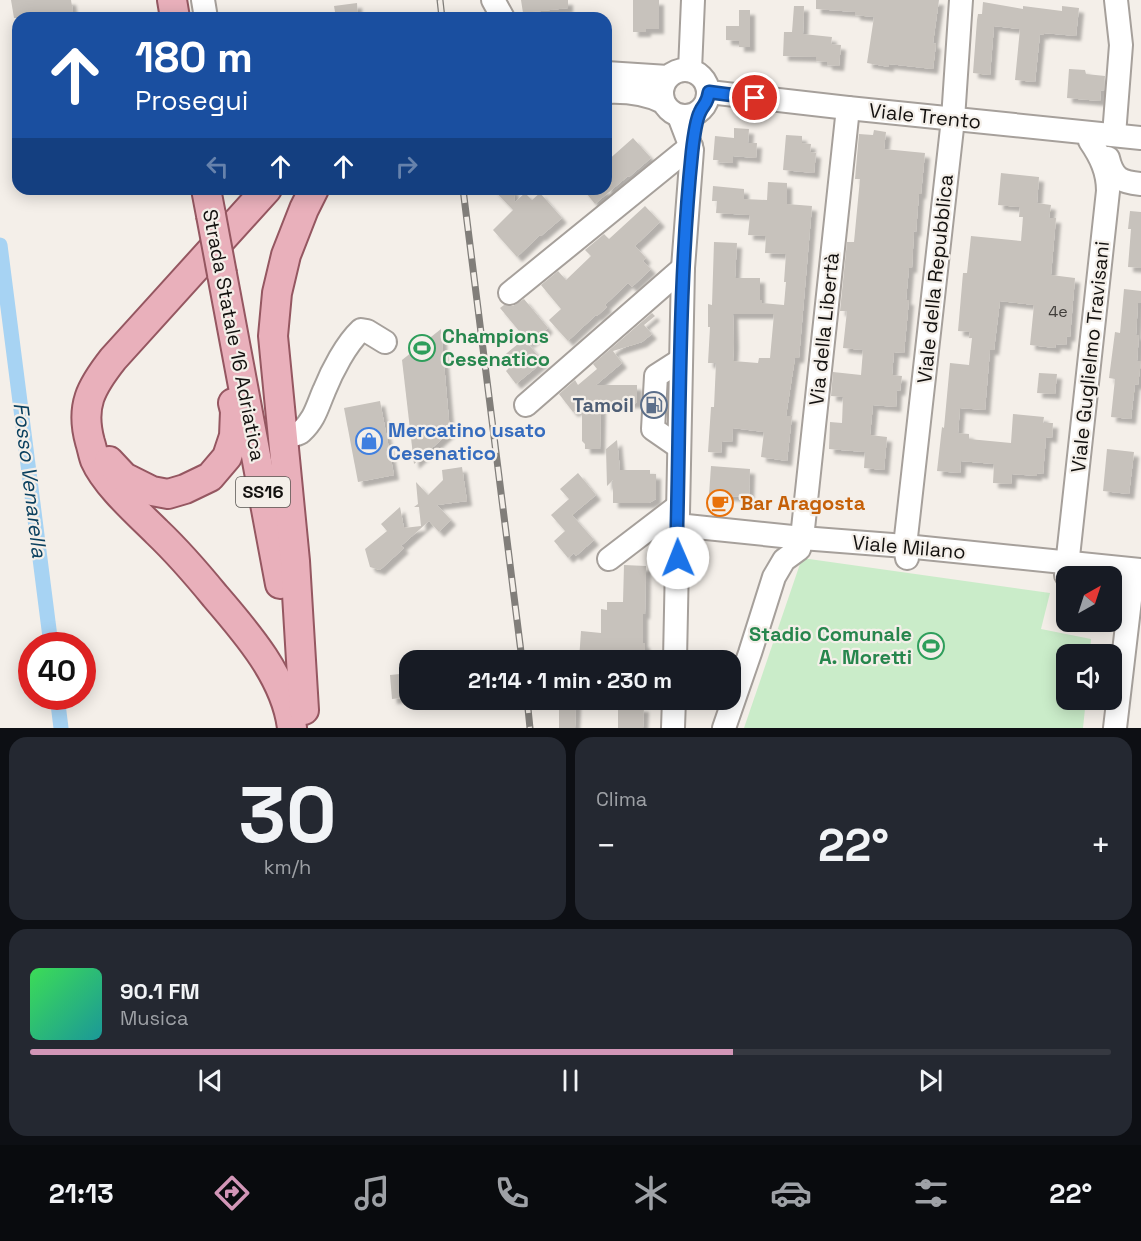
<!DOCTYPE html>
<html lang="it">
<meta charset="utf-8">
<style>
:root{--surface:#171b24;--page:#242831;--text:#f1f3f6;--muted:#9ea1a6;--line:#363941;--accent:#d296b7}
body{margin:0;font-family:"Space Grotesk",sans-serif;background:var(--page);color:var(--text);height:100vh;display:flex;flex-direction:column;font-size:22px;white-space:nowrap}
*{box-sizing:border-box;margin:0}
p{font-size:20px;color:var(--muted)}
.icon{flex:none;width:33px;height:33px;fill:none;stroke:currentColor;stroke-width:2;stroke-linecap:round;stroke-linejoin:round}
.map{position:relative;height:728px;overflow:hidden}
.panel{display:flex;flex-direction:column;gap:9px;padding:9px;background:#0d0f14;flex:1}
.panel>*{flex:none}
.banner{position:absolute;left:12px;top:12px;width:600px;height:183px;border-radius:18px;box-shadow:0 3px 15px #0003;background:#1a4fa0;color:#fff;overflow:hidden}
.needle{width:39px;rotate:39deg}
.controls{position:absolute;left:1056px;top:566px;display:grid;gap:12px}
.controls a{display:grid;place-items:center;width:66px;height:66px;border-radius:12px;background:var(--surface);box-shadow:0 3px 15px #0003;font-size:30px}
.speed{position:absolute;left:18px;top:632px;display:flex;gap:12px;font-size:30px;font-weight:700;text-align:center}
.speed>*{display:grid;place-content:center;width:78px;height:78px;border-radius:50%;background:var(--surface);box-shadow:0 3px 15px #0003;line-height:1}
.speed .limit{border:9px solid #d22;background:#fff;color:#111}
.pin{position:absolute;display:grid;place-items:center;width:51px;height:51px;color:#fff;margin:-26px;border:3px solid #fff;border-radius:50%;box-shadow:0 2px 6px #0007}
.me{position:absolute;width:66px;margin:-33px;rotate:359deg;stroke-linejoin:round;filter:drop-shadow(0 0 4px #0008)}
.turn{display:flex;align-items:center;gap:21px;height:126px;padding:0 24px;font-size:27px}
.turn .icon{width:78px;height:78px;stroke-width:2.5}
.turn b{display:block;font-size:42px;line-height:51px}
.lanes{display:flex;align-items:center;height:57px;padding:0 24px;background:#0003;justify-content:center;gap:30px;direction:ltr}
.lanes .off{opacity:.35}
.big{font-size:45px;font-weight:600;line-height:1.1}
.panel .widget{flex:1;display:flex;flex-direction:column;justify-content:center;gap:9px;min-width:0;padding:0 21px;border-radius:18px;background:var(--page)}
.panel .dial{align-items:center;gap:0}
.dial b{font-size:78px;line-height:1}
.song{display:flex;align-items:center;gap:18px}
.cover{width:72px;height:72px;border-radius:9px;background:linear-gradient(135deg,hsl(130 70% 55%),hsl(180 70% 35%))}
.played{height:6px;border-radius:3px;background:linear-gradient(90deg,var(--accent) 65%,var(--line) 65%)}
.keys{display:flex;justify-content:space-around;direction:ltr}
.heat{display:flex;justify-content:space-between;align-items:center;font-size:33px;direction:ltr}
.panel .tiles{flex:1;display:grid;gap:9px;grid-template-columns:1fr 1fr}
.widget:last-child{grid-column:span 2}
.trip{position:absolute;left:399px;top:650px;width:342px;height:60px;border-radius:18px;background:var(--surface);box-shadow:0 3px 15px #0003;font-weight:600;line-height:60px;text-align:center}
.menu{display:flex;height:96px;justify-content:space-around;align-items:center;background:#090b0e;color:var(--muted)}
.menu .icon{width:42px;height:42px}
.menu .selected{color:var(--accent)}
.menu b{font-size:27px;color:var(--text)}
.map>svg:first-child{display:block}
</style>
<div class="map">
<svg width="1141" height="728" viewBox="0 0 1141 728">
<defs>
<filter id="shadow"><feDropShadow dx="5" dy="5" stdDeviation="1.5" flood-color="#0004"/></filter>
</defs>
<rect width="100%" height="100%" fill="#f4efe9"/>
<!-- park -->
<path fill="#caecc9" d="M802,558L1050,593L1041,629L1091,639L1090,654H1066V699H1086L1083,728H744Z"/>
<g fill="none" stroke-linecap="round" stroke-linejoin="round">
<!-- canal -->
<g stroke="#a7d3f3" stroke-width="15">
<path d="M0,245L51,645"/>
<path d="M57,696L61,728"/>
</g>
</g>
<!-- building -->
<g fill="#c7c2bc" fill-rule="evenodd" filter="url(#shadow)">
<path d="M11,0H71L74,18H14Z"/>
<path d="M521,0H568V8L523,13Z"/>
<path d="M633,0H659V29H646V32H633Z"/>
<path d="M816,0H939L933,43L936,44L933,69L889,64V67L867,63L874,17L855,15V12L816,9Z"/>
<path d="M983,2L1023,9V6L1062,11V6L1079,8L1076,36L1044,33V35L1040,34L1035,82L1015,80L1020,29L994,26L990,75L973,73L977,20L978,14H982Z"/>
<path d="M357,3L358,18H336L334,6Z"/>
<path d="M794,6H804L803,34L832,37L831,44L841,45L839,66L827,65V62L816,61V57L783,56L784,32H792Z"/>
<path d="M739,10H750V47H739V41L726,40V26H739Z"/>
<path d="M1069,69L1085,70L1086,74L1105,76L1104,91L1101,90L1100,101L1067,98Z"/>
<path d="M734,128L749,129L748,143H757L756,158L733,156V163L719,162V160H713L715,136L734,138Z"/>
<path d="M874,130L886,132L884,149L925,153L921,194H919L916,232L914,231L912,268H909L906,300H909L904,353L894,352L892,375L902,376L900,391L897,390L896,407L873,405L870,435L887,437L884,470L864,468L865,452L829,449L830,422L842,423L843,397L831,396L833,372L861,375L863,350L843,348L847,311H840L847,242H854L860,179H855L859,134L873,135Z"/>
<path d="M786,135L802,136V143L811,144L810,152L816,153L814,173L783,170Z"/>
<path d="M633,138L651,158L629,177L628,176L595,204L583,189H606V162Z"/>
<path d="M1001,173L1039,177L1037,203L1051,205L1049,218H1056L1051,275L1075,278L1070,337L1067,336L1066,345L1056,344L1055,348L1030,345L1034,305L1000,301L994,350H990L985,410L960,408L958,433L969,434V439L1011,443L1013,414L1044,417L1043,423H1053L1052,438L1046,437L1043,474L1037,473V476L1012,474L1011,484L993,483L994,464L961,461L960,473L937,471L942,427L944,428L950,363L969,365L972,338H969L970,332L958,331L963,273H967L971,236L1021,241L1023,217H1019L1020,207L998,205Z"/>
<path d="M768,182L787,183V204L812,206L799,358H795L786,416H792L787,461L761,457L764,432L733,428L732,442L722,441L721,453L708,452L711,407H714L716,363H708L710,327H708V304L712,305L714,242L737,243L735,278H760V300H762V303L784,305L786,282H784L786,254L765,253L766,236L748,235L750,215L716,213L717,201H712L713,186L744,189V199L767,200ZM733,314H774L770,358H759L758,363L733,361L734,343Z"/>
<path d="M493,189H513L515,202L525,193L532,200L540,193L562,218L541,236L540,235L517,257L493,230L513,210Z"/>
<path d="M645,206L660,222L635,246L646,258L643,261L651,269L632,287L628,283L605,305L607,307L597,316L596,315L568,341L549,320L561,309L541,285L558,271L566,280L591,256L585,250L604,234L609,239Z"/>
<path d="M1130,211L1141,212V268L1128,267L1131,229H1128Z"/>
<path d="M1124,289L1141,291V303H1138L1136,335H1139L1137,361H1141L1138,385L1135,384L1131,419L1111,417L1115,379L1109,378L1115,332L1120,333Z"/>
<path d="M524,299L548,328L529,343L500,308L504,305L513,306Z"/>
<path d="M652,313L655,316L644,325L652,334L642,342L613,351L622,363L596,385H637V403L601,404L600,449H585V444L582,441V407L573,412L559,394L575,380L578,385L597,369L593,364Z"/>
<path d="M441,329L450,432L414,464L402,360Z"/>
<path d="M524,339L543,362L516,384L506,371L510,367L502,357Z"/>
<path d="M1039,373L1057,374L1055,394L1037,393Z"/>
<path d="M380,401L394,475L358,482L344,408Z"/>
<path d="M617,440L620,470H650V474H656V499L649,503H613V480L607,486L606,449Z"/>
<path d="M1107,449L1134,452L1129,494L1103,491Z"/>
<path d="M711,466L750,469L749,497L709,495Z"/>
<path d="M462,467L467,501L437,505L451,520L439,532L429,521L401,546L404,548L380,570L370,567L365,549L387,531L381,524L400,507L404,528L421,526L419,507H414L418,504L416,482L428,495L443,480L442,470Z"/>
<path d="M578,473L596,495L572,515L594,540L576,556L574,553L568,558L554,541L565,531L551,515L569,499L560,489Z"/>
<path d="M624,565L646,566L645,614H643V643H645V660H579L581,631L601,633V609L607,610V602H623Z"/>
<path d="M410,673V697L392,699L390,675Z"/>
<path d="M559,702L576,703L575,728H559Z"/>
<path d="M618,706L644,707L643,728H618Z"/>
</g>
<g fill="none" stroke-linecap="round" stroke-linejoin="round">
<defs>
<g id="minor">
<path d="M203,0L206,18"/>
<path d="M493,0L503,18"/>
<circle cx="685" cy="93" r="23"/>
<path d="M690,70L693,0"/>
<path d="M606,73L668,77"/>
<path d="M606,92C627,91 645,93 663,102"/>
<path d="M709,92L848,108L1141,138"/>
<path d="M1114,135L1121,45L1116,0"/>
<path d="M1108,158C1113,179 1121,182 1141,184"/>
<path d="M510,293L691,146"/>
<path d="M526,405L683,268"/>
<path d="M283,438C289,436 296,435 301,432C315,419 317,407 324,391C332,371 346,344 361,330L367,331L385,342"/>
<path d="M679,447L653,429L656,376L681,360"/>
<path d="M677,525L802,538L905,546L1141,570"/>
<path d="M907,558L905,546L953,119L961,0"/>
<path d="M609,559L677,507"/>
<path d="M1066,575L1108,191C1108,172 1101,157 1090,141"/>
<path d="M675,660L683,268L692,150L679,116"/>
<path d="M673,728L674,699"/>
<path d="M724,728L750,653L774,577L784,560L799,549L802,538L848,108"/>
<path d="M1115,728L1132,583"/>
</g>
<g id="major">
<path d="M172,0L175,18"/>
<path d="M206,189L211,215"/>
<path d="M267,189L113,359C91,387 80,406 90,442C92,448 93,455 95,460C106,485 138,513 157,532C178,552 197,574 215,596C247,633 286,678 292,728"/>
<path d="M222,274L280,584"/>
<path d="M109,461L124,477L152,491L168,494L185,489L210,477L227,457L234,436L235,411L233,403"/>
<path d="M304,710L295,561L273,336L277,293L286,255L304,209L314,189"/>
</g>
</defs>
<!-- minor casing -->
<use href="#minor" stroke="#a6a09b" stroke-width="26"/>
<!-- major casing -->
<use href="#major" stroke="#955761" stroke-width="32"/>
<!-- minor -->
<use href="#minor" stroke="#fff" stroke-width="22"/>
<!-- major -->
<use href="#major" stroke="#e9b0bb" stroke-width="28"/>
<defs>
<g id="rail">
<path d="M440,0L442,18"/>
<path d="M463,189L522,660"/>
<path d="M527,699L530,728"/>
</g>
</defs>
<!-- rail casing -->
<use href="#rail" stroke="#817e7a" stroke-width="7"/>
<!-- rail -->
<use href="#rail" stroke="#f4efe9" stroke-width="4.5" stroke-dasharray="14" stroke-linecap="butt"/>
<defs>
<path id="major-bridge" d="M211,215L222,274"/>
</defs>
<!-- major-bridge casing -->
<use href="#major-bridge" stroke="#955761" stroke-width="32" stroke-linecap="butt"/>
<!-- major-bridge -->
<use href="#major-bridge" stroke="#e9b0bb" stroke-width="28"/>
</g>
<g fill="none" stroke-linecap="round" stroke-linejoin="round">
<defs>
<path id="route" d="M678,558L677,525C680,401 679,276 692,152C693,143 696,120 700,112C704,103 707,105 709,92L755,98"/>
</defs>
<!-- route casing -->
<use href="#route" stroke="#114b97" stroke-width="15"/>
<!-- route -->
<use href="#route" stroke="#1a73e8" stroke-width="10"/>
</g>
<!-- icons -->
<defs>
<symbol id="stadium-ring" viewBox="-11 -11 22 22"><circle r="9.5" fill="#f4efe9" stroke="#2e9e5b" stroke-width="1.5"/><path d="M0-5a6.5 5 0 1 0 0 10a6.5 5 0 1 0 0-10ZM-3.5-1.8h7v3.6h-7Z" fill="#2e9e5b"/></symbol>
<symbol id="fuel-ring" viewBox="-11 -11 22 22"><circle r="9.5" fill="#f4efe9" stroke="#5c6f8a" stroke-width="1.5"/><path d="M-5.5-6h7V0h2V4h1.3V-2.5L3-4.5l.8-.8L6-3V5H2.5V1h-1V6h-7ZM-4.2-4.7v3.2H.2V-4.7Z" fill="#5c6f8a"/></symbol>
<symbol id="shop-ring" viewBox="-11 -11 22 22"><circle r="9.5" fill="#f4efe9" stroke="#3f7fe0" stroke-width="1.5"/><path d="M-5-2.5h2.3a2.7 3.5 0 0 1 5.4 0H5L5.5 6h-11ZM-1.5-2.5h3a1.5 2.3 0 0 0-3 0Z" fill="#3f7fe0"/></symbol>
<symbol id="cafe-ring" viewBox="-11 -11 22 22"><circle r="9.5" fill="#f4efe9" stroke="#e8710a" stroke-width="1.5"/><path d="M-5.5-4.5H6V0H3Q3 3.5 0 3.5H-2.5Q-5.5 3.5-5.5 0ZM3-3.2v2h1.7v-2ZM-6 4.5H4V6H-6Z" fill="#e8710a"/></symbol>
</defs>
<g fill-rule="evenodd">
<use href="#stadium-ring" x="407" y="333" width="30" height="30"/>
<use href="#fuel-ring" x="639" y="390" width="30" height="30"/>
<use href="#shop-ring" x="354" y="426" width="30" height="30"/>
<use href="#cafe-ring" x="705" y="488" width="30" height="30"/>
<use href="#stadium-ring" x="916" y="631" width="30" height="30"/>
</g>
<g text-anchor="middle" stroke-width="4.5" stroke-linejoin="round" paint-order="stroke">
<!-- number labels -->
<g font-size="16" fill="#403d3a">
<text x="1058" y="317">4e</text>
</g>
<!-- shield labels -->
<rect fill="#f4efe9" stroke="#565450" stroke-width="1.5" x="236" y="477" width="54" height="30" rx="4.5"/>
<g font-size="18" font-weight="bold" fill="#13110f">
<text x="263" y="498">SS16</text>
</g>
<!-- street labels -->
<g font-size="20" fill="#13110f" stroke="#f4efe9">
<text transform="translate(925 116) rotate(6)" y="7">Viale Trento</text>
<text transform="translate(935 279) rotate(-84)" y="7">Viale della Repubblica</text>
<text transform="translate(824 329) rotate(-84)" y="7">Via della Libertà</text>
<text transform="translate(234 335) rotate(79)" y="7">Strada Statale 16 Adriatica</text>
<text transform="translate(1090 357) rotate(-84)" y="7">Viale Guglielmo Travisani</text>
<text transform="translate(909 547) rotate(5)" y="7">Viale Milano</text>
</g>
<!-- leisure labels -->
<g font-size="20" font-weight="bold" fill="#27864d" stroke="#f4efe9" text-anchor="start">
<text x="442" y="343">Champions<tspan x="442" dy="23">Cesenatico</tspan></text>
<text x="912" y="641" text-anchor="end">Stadio Comunale<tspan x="912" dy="23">A. Moretti</tspan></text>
</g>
<!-- service labels -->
<g font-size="20" font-weight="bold" fill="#4e5e75" stroke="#f4efe9" text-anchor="end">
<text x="634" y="412">Tamoil</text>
</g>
<!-- shop labels -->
<g font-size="20" font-weight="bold" fill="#366cbe" stroke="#f4efe9" text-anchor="start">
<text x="388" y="437">Mercatino usato<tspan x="388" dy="23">Cesenatico</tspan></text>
</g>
<!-- food labels -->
<g font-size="20" font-weight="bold" fill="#c56008" stroke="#f4efe9" text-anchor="start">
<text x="740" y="510">Bar Aragosta</text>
</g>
<!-- water labels -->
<g font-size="21" font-style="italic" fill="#0a405f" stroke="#f4efe9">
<text transform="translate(30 480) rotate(83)" y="7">Fosso Venarella</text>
</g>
</g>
</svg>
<div class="controls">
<a><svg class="needle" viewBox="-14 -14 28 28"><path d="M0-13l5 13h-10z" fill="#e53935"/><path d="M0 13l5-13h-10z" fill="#9ea1a6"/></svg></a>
<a><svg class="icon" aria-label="sound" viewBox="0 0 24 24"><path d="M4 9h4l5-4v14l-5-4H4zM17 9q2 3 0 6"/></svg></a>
</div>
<div class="speed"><div class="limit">40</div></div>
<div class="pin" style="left:755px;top:98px;background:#d93025"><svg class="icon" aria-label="arrive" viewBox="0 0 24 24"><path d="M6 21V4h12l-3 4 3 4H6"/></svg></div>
<svg class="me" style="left:678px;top:558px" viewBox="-20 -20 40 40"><circle r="19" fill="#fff"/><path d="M0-13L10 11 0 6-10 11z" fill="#1a73e8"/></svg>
<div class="trip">21:14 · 1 min · 230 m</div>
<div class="banner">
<div class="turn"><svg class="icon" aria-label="ahead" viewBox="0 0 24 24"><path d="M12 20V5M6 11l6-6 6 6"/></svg><div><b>180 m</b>Prosegui</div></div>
<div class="lanes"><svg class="icon off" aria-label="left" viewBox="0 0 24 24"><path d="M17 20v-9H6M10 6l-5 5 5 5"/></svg><svg class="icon" aria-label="ahead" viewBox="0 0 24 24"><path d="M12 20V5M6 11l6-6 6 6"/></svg><svg class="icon" aria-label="ahead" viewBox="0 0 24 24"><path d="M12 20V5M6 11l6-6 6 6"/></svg><svg class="icon off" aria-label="right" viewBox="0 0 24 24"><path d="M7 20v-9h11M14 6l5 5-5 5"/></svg></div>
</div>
</div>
<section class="panel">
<div class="tiles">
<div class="widget dial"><b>30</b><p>km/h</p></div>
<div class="widget"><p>Clima</p>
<div class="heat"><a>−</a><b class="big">22°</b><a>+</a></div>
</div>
<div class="widget">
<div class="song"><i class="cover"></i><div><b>90.1 FM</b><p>Musica</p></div></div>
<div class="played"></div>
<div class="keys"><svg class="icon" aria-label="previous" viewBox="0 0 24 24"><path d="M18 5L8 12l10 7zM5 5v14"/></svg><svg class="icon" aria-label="pause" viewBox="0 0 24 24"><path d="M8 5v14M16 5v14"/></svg><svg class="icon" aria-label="next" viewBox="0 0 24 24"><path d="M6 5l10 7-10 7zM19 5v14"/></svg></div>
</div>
</div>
</section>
<nav class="menu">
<b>21:13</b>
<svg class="icon selected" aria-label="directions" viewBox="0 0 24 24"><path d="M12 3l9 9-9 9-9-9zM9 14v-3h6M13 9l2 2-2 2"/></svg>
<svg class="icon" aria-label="music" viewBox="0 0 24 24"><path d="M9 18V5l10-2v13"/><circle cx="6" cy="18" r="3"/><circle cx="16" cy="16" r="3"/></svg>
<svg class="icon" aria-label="phone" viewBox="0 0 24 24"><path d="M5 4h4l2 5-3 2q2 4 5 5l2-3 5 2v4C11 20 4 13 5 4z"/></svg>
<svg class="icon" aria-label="climate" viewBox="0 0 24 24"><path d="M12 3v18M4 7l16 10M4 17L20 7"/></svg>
<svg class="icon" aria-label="car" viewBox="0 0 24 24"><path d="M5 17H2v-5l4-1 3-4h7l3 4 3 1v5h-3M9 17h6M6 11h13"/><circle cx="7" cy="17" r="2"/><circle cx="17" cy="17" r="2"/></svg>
<svg class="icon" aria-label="filters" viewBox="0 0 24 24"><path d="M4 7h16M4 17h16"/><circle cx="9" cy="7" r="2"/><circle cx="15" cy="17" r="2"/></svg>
<b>22°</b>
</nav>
